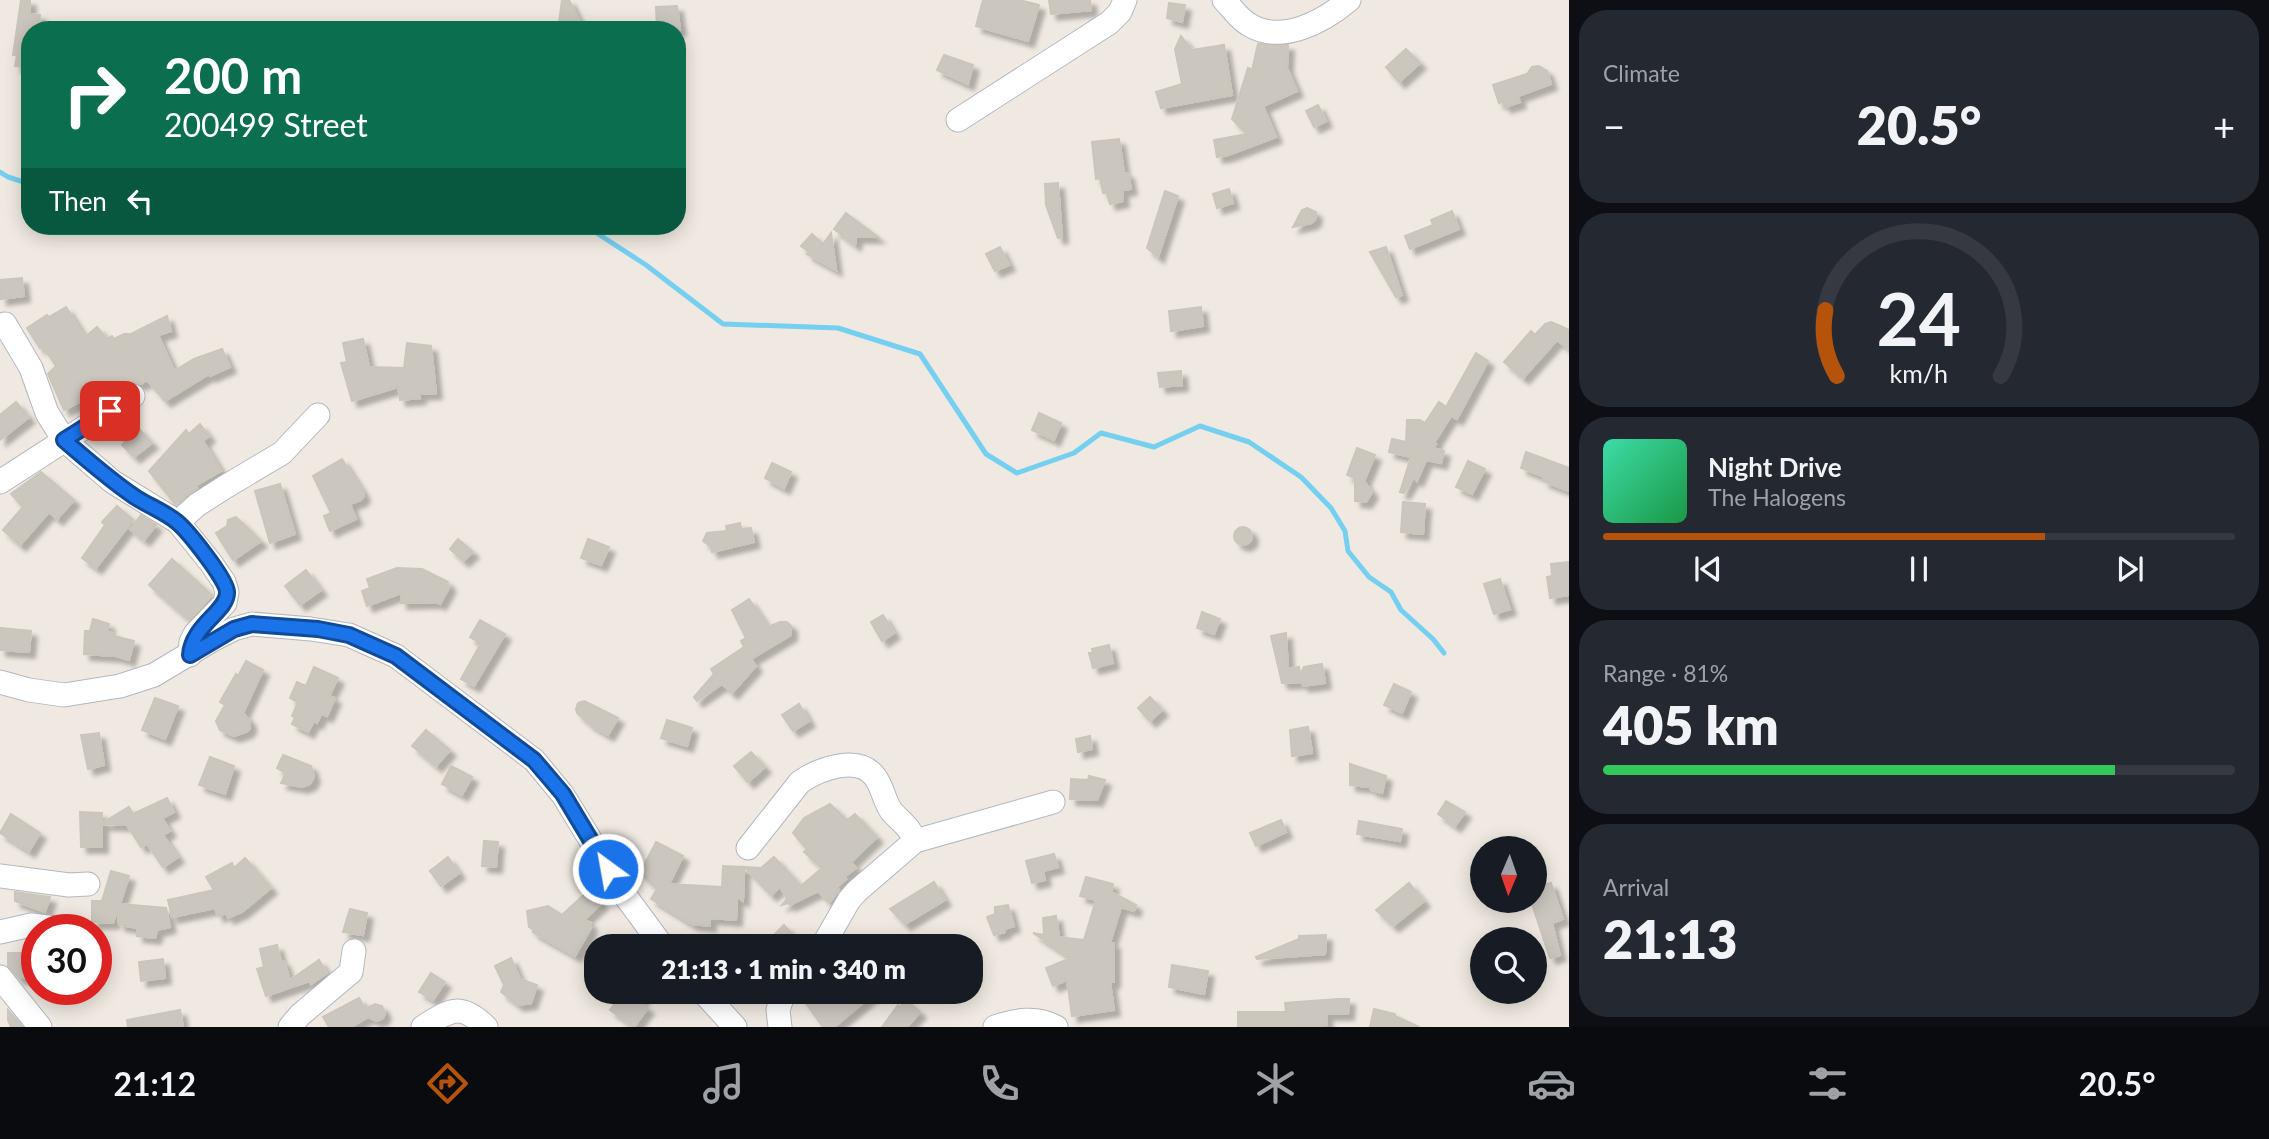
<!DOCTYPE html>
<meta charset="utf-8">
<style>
:root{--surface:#171b24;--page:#242831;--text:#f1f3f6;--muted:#9ea1a6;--line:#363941;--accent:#b45309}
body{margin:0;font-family:Lato,sans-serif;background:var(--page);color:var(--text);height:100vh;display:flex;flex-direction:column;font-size:26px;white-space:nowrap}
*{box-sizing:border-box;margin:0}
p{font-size:23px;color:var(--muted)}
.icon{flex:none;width:38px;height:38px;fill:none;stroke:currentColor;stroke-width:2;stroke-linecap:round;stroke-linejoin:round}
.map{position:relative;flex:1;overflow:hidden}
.panel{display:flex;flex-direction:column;gap:10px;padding:10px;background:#0d0f14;width:700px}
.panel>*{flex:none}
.hud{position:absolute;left:21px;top:21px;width:665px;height:214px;border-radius:28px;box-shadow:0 4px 18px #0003;background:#0b6e4f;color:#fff;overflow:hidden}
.needle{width:46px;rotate:182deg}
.controls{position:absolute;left:1470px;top:836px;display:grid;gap:14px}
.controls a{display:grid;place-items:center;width:77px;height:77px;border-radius:50%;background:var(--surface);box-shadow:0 4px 18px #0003;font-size:35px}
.speed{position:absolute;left:21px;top:914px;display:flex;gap:14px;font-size:35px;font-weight:700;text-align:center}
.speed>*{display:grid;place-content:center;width:91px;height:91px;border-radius:50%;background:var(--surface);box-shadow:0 4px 18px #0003;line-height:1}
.speed .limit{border:10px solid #d22;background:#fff;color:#111}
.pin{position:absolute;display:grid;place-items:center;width:60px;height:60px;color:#fff;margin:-30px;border-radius:14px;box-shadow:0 4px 10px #0006}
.me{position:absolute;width:77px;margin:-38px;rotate:328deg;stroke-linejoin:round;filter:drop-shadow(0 0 5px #0008)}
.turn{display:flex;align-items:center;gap:24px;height:147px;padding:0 28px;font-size:32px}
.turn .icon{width:91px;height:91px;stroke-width:2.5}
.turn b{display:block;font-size:49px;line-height:60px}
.then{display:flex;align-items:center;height:66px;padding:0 28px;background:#0003;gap:14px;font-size:26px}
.big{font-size:52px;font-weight:800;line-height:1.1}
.panel .card{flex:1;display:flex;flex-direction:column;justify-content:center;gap:10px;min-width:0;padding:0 24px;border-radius:28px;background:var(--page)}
.panel .dial{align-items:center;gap:0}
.dial svg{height:182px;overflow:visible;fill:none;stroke:var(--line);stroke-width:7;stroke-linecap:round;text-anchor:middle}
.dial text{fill:var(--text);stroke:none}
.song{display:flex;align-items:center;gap:21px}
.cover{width:84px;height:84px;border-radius:10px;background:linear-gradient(135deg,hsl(160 70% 55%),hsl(140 70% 35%))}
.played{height:7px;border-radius:4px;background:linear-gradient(90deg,var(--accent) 70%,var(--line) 70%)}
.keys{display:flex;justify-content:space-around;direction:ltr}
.heat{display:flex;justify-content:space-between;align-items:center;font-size:38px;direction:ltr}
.charge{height:10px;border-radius:5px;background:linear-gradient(90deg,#34c759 81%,var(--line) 0)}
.trip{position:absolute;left:584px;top:934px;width:399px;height:70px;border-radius:28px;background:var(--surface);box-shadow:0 4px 18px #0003;font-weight:800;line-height:70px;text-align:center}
.menu{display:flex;height:112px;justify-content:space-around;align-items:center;background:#090b0e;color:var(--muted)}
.menu .icon{width:49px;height:49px}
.menu .active{color:var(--accent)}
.menu b{font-size:32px;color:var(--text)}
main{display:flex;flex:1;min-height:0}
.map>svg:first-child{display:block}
</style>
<main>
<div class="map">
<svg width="1569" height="1027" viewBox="0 0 1569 1027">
<defs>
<filter id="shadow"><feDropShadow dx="6" dy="6" stdDeviation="2" flood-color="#0004"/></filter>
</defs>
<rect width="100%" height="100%" fill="#efe9e1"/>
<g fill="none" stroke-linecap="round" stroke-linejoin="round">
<!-- stream -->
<g stroke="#75cff0" stroke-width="5">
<path d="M0,172L8,177L30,184"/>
<path d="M578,226L589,228L646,265L723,324L838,328L920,354L986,454L1017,473L1074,453L1101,433L1154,447L1200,426L1249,442L1301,477L1331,508L1345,531L1348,551L1369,577L1391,592L1401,610L1433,639L1444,653"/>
</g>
</g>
<!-- building -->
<g fill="#cbc7bf" stroke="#cbc5ba" stroke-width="2" filter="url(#shadow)">
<path d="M21,0H30V14L40,15L38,28L30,27V68L15,66L17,55H13Z"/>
<path d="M562,0H569L584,30H558Z"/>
<path d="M983,0H1019L1039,5L1028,41L976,26Z"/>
<path d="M1049,0H1090L1091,10L1051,14Z"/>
<path d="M1169,3L1185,5L1182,22L1167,18Z"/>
<path d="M677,6L680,30H657L656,7Z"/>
<path d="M1181,36L1192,50L1224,45L1232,95L1161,108L1156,92L1182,84L1175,49Z"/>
<path d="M1258,44L1288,45L1287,68L1297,91L1263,106L1276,137L1228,155L1217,157L1214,140L1247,134L1232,119L1248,68L1252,70Z"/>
<path d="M1406,49L1420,63L1399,82L1386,67Z"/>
<path d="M944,55L973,65L968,84L937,70Z"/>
<path d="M1539,66L1547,71L1551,84L1518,96L1520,102L1505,107L1503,101L1499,103L1493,85L1527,74L1532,67Z"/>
<path d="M1318,105L1326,121L1314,127L1306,111Z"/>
<path d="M1119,139L1124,173H1128L1131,189L1122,190L1123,201L1110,204L1107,193H1103L1100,178L1096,179L1092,142Z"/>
<path d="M1058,183L1062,237L1058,238L1046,205L1045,184Z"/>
<path d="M1229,189L1233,203L1217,208L1213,194Z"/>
<path d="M1165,191L1178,196L1158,257L1147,248Z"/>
<path d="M1307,208L1316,212L1315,220L1311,223L1293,227L1302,210Z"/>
<path d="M1452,211L1459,229L1410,249L1405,236L1433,225L1431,220Z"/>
<path d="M846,213L878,237H856L855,245L834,229Z"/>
<path d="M831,233L836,270L807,254L809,252L801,246L812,234L823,244Z"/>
<path d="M1000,247L1009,265L995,271L986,254Z"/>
<path d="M1386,247L1402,295L1396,297L1370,252Z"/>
<path d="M22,278L24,296L1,299L0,280Z"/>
<path d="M66,307L85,337L97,327L107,339L112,336L114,339L124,334H131L167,316L171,331L158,335L174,371L194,359L222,349L230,367L210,376L209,374L165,401L147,380L141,384L133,382L126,384L102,399L98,392L64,410L48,374L56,366L43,346L40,348L27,328L47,315L49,317Z"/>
<path d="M1201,307L1203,326L1171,331L1169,311Z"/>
<path d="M1551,322L1569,330V349L1557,340L1523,378L1504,362L1531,331L1535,335L1545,324Z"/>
<path d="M363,339L369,367L404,368L407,343L431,346L436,393L419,394L420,398L400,400L398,387L352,401L341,363L347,362L343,343Z"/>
<path d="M1476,353L1488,361L1457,419L1451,416L1434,443L1436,444L1433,448L1444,451L1441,463L1426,460L1417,481L1414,477L1404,493L1400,492L1411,457L1389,452L1392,439L1406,442L1407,420H1420L1425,423L1439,402L1446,407Z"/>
<path d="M1181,371L1182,385L1160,387L1158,373Z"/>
<path d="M16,402L29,417L0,440V415Z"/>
<path d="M1039,413L1061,423L1054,440L1032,430Z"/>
<path d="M200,424L209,436L203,441L221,471L195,486L197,488L176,505L149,471L186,430L189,434Z"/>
<path d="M138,428L152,443L134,457L122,445Z"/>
<path d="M1357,448L1375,455L1364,481L1372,492L1366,502L1355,501V478L1347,475Z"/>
<path d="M1526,452L1569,468V491L1543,481L1545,477L1521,468Z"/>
<path d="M342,459L363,492L364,496L361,500L350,504L356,519L330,531L324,516L331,513L313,476Z"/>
<path d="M1468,461L1485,469L1472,494L1456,487Z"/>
<path d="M772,463L791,472L784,488L765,478Z"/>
<path d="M41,472L74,500L57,519L49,512L20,545L3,530L23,507L11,494Z"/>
<path d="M280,484L295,534L270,543L255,491Z"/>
<path d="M1403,502L1425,504L1423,534L1401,532Z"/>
<path d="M117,506L133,520L96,568L82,558L105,525L102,522Z"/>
<path d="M141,515L156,525L144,540L130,529Z"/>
<path d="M236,517L261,541L233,560L216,533L227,526L228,520Z"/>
<path d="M740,523L741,529L751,528L754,542L712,552L711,547L703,541L707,533L727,531L726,526Z"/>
<circle cx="1243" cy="536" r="9"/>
<path d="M458,539L473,552L463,561L450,549Z"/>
<path d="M588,539L609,547L601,565L581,558Z"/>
<path d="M172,559L212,595L189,620L149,585Z"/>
<path d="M1569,562V595L1550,598L1547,577L1552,576L1551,564Z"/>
<path d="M397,568L422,569L448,582L447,585L450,586L440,604L436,602L401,603V593L367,606L362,591L370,588L367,579Z"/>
<path d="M306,570L321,590L300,605L285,586Z"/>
<path d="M1500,579L1510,609L1494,614L1484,584Z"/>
<path d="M749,599L768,627L780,622H787L791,626V635L751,659L756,666L732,693L722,684L697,701L694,697L714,674L711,669L744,647L741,641L746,638L732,610Z"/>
<path d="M1202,612L1220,619L1214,634L1197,628Z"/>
<path d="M883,615L894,633L882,641L871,622Z"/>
<path d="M93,619L109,624L107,632L114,633V636L134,641L129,660L116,656L84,654L85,631H90Z"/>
<path d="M480,620L505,634L474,686L461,679L481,643L470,637Z"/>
<path d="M0,628L31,631L29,652L0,650Z"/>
<path d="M1286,633L1288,669L1299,667L1300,675L1304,667L1322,664L1325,683L1303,686L1302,682L1282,683L1271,636Z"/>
<path d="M1109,645L1113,663L1093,668L1089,653H1093L1092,649Z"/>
<path d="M246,661L263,670L243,713L250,721V728L246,732L234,736L220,730L216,721L225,705L220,702L236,674L238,676Z"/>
<path d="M314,667L338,678L329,696L335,698L327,716L321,714L317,723L314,721L308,732L292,724L295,717L292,716L298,702L290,698L297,682L306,686Z"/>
<path d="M1394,684L1411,692L1402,713L1384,705Z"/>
<path d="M1150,697L1162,710L1150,721L1138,708Z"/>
<path d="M155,698L178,706L165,739L142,730Z"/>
<path d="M584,701L618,718L608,735L591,725L577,713L576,709L578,703Z"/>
<path d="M799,704L809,721L793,731L782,715Z"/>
<path d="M667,720L692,728L687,746L661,738Z"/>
<path d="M1308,727L1312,753L1292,756L1290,730Z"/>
<path d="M426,730L450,750L436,766L412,746Z"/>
<path d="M99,733L104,765L88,769L81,735Z"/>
<path d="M1090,736L1092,749L1078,752L1076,739Z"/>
<path d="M751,752L765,767L748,782L734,766Z"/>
<path d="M283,755L311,766L314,777L310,784L302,787L281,783L286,773L277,768Z"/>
<path d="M210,757L234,766L225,794L199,785Z"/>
<path d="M1350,764L1386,776L1382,793L1371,790L1370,787L1350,785Z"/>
<path d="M451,766L472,777L462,795L442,784Z"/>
<path d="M1089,776L1105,780L1097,800L1070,799L1071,779L1088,780Z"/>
<path d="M167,798L174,812L162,818L170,831L163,835L178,857L163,867L147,844L141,847L127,825L102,824V847H81L80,812L102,813V823L129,807L133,814Z"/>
<path d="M1446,801L1465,812L1455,826L1438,814Z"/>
<path d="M830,804L847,820L855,814L877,837L851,862L856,868L844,877L846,879L837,887L839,890L829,903L818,891L790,905L789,903L782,905L787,899L780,887L771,895L744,867L761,868L774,857L801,886L822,868L804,852L807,849L793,833L804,818Z"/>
<path d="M11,814L40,833L29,851L0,833Z"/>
<path d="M1281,820L1286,832L1256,846L1250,833Z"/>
<path d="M1359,821L1402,829L1400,841L1357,834Z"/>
<path d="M484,841L498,842L496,867L482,866Z"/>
<path d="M656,842L683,856L669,884L722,887L723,866L744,867L743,901L737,897L736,920L710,918V926L692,924L651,899L657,889L640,873Z"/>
<path d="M1054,854L1058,867L1043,871L1045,880L1032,883L1026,861Z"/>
<path d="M448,857L459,873L441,886L430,871Z"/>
<path d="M245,858L271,888L253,903L242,912L228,918L226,913L218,916L215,908L172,917L168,900L214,890L206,877L232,863L234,868Z"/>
<path d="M111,871L129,876L120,904L166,908L170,927L157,930L155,938L137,936L138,928L119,925L118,908L113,923L92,922V901H102Z"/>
<path d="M1086,877L1113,884L1111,892L1136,905L1134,911L1121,907L1110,943H1114V982H1110L1114,1010L1072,1016L1067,980L1053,986L1046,968L1071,958L1033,933L1044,935L1043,918L1056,916L1059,937L1084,940L1096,900L1080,896Z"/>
<path d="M934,882L945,900L905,924L890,909Z"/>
<path d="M1409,883L1424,901L1393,926L1376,910Z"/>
<path d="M1551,883L1563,919L1552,923L1560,955L1550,958L1531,901H1535V887Z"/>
<path d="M589,890L602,903L584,920L591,923L589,927L591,928L575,956L533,932L534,930L529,927L527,911L548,906L562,915Z"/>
<path d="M15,892L50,897L45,912L15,901Z"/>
<path d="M1008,905L1014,926L1005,929V932L994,935L987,917L995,914V907Z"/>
<path d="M350,909L367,913L363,935L343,932Z"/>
<path d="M784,925L804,947H785L774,935Z"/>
<path d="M1326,935L1325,954L1257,959L1256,957L1299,939V936Z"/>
<path d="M277,945L281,961H284L290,980L319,960L327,973L311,984L309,981L266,996L257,969L264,967L260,949Z"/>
<path d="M8,953H37V975H33V978H19L8,966Z"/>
<path d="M511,958L520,979L537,985L531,1003L518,1005L501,992L504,985L495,966Z"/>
<path d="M163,959L165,978L141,981L139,962Z"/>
<path d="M1172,965L1208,971L1204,994L1169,987Z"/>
<path d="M431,973L445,982L433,1000L419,992Z"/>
<path d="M623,992H647L639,1002L648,1008L634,1027L610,1010Z"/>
<path d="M798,992H876L834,1027H823Z"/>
<path d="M359,998L365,1009L375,1004L382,1006L385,1013L383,1018L377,1021L368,1017L351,1027H329L323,1017Z"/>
<path d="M1338,999H1349L1348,1014H1326L1327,1025L1238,1027V1012H1286L1285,1003Z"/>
<path d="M906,1000L920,1012L907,1027H882L898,1005L900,1007Z"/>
<path d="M1374,1009L1395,1014V1016L1419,1027H1370Z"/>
<path d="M8,1010L22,1027H11L8,1020Z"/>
<path d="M180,1010L183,1027H128L127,1020Z"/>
</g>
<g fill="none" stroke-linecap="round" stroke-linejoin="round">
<defs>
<g id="minor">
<path d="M1224,0C1232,8 1238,18 1248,24C1281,45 1323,22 1349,0"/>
<path d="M958,120L1109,23L1120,12L1125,0"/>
<path d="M5,324L31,368L47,413L64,440L113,482L178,522L211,563L224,582L227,592L225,603L195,634L191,642L190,655"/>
<path d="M0,482L133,396"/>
<path d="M178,522L197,505L225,487L282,453L318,415"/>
<path d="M0,682L29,690L64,695L120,686L154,675L214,639L234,629L252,624L311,629L349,635L396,656L534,760L563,795L621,890L663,947"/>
<path d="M748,848L800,782C819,769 859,754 875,777C883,787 884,802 892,812C901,822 910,827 915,841"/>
<path d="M0,876L69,885L88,884"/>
<path d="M0,932L31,925L63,929"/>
<path d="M822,947L849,900L857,891L915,841L1053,802"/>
<path d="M0,977L40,1027"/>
<path d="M703,992L735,1027"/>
<path d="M290,1027L300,1015L351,972L354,951"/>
<path d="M423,1027C450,1010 460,1002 486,1027"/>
<path d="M780,1027L778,1010L784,992"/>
<path d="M995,1027C1016,1020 1036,1016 1056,1027"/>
</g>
</defs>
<!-- minor casing -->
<use href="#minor" stroke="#b4b7c1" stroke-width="25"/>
<!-- minor -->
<use href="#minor" stroke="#fff" stroke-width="23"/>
</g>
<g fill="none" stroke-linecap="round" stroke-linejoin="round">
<defs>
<path id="route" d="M110,411L64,440C87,460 110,480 135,497C149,506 165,512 177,522C188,531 227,580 227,592C228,611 192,625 190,655L234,629L252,624L318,629L349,635L396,656L534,760L563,794L608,869"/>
</defs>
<!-- route casing -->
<use href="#route" stroke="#114b97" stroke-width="18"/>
<!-- route -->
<use href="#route" stroke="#1a73e8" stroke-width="12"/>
</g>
</svg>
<div class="controls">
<a><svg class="needle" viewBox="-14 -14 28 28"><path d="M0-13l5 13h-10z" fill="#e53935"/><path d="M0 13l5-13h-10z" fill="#9ea1a6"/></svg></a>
<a><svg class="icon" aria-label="search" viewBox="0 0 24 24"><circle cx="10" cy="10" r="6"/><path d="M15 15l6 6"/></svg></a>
</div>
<div class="speed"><div class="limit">30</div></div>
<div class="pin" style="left:110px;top:411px;background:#d93025"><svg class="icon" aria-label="arrive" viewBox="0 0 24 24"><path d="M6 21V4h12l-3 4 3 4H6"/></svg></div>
<svg class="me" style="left:608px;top:869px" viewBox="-20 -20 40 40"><circle r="17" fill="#1a73e8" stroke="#fff" stroke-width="3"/><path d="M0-11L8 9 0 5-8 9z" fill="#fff"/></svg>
<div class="trip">21:13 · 1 min · 340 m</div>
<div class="hud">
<div class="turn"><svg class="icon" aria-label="right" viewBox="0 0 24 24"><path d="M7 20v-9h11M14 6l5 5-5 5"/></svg><div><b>200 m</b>200499 Street</div></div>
<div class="then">Then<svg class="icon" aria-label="left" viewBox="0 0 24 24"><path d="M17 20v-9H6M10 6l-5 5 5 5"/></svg></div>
</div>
</div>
<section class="panel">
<div class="card"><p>Climate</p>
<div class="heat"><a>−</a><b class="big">20.5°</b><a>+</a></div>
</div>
<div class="card dial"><svg viewBox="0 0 100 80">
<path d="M14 69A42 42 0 1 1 86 69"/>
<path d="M14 69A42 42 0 0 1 9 40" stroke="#b45309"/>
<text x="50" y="56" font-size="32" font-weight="700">24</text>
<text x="50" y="72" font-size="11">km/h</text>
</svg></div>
<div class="card">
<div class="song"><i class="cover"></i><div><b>Night Drive</b><p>The Halogens</p></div></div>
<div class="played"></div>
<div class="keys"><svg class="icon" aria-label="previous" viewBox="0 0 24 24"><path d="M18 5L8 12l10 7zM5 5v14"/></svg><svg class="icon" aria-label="pause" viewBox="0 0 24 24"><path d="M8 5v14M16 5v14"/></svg><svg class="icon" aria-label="next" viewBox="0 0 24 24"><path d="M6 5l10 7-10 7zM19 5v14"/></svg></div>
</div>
<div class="card"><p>Range · 81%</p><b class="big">405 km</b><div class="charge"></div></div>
<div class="card"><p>Arrival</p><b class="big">21:13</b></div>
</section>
</main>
<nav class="menu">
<b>21:12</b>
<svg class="icon active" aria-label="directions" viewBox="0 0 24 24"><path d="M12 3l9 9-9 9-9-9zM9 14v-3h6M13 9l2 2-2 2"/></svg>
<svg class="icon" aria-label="music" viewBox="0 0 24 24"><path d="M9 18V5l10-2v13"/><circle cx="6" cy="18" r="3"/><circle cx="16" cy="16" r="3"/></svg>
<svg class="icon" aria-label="phone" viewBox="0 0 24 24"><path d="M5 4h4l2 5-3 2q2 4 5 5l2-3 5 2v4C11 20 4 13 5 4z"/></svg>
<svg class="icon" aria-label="climate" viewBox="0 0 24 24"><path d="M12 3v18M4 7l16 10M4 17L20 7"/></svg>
<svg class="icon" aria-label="car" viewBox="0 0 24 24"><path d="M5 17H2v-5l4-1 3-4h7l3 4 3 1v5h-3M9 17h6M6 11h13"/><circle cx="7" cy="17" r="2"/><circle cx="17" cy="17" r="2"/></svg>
<svg class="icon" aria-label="filters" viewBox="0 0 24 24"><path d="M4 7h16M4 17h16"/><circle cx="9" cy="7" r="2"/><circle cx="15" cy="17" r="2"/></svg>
<b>20.5°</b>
</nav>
